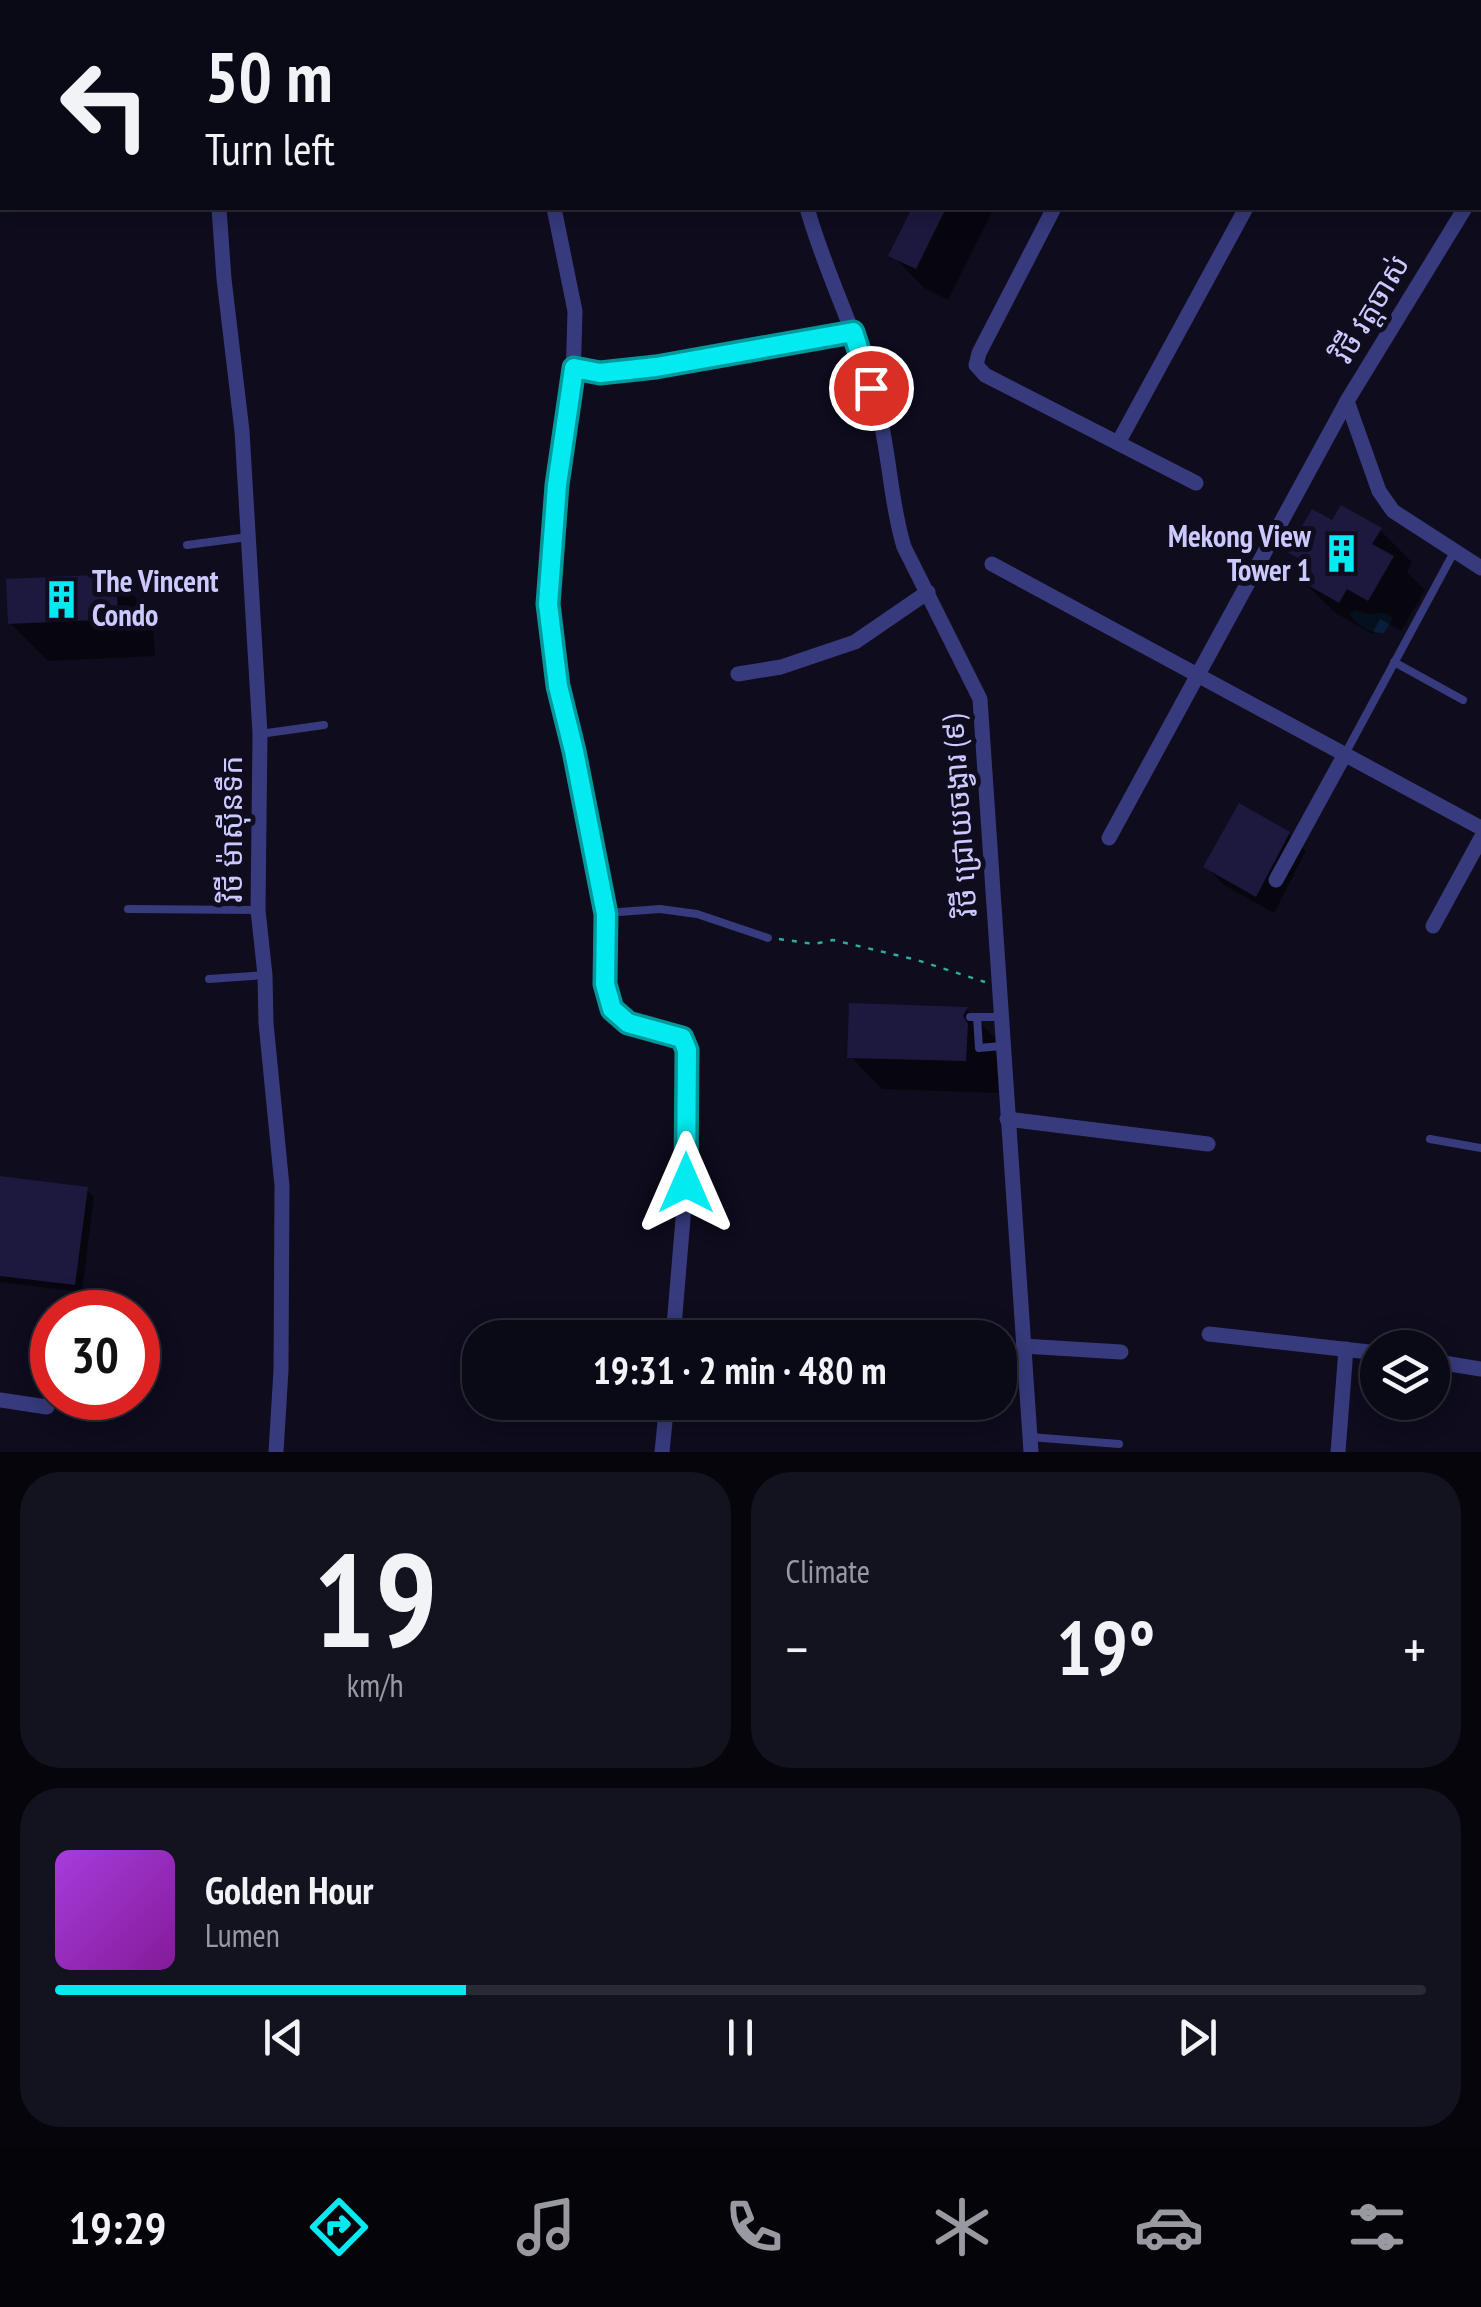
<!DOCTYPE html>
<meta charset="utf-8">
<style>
:root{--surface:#0a0916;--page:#13121f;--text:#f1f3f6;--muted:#999aa1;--line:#2a2a35;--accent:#03ebf0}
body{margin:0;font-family:"PT Sans Narrow","Noto Sans Khmer",sans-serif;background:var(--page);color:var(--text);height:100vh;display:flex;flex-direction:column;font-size:38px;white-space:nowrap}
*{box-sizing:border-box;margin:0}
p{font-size:32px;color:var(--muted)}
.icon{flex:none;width:55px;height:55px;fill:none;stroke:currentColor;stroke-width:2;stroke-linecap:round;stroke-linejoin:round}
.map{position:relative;height:1452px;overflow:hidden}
.side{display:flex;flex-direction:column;gap:20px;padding:20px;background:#06050c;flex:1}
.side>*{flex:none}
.banner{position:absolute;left:0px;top:0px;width:1482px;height:210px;box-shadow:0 5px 25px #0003,0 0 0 2px var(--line);background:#0a0916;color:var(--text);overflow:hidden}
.controls{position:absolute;left:1360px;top:1330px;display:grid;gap:20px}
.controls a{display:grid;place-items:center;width:90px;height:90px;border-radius:50%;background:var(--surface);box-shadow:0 5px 25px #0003,0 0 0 2px var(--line);font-size:50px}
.speed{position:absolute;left:30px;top:1290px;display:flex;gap:20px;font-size:50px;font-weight:700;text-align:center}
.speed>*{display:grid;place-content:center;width:130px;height:130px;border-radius:50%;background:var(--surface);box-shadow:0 5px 25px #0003,0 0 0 2px var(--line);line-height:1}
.speed .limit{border:15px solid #d22;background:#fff;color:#111}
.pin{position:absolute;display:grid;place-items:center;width:85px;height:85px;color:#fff;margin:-42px;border:5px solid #fff;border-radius:50%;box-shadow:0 2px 10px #0007}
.me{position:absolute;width:110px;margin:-55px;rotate:0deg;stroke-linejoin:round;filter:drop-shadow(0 0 8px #0008)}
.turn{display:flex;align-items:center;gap:35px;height:210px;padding:0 40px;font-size:45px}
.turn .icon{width:130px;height:130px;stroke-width:2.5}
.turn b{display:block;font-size:70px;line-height:85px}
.big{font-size:75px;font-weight:700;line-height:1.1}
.side .tile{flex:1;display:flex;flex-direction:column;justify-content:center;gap:15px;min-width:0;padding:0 35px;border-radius:40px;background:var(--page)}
.side .dial{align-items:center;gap:0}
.dial b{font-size:130px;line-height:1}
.song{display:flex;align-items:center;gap:30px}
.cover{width:120px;height:120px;border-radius:15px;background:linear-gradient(135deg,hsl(280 70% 55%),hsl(290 70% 35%))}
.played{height:10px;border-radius:5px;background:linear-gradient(90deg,var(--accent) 30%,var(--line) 30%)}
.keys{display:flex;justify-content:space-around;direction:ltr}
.heat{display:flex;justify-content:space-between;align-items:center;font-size:55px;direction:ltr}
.side .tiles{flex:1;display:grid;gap:20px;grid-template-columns:1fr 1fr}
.tile:last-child{grid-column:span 2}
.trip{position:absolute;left:462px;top:1320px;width:555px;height:100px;border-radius:40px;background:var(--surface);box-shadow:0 5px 25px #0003,0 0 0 2px var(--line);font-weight:700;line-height:100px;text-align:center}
.dock{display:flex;height:160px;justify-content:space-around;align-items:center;background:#040409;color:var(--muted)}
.dock .icon{width:70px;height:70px}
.dock .current{color:var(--accent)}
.dock b{font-size:45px;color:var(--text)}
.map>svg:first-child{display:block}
</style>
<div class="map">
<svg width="1481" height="1452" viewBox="0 0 1481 1452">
<rect width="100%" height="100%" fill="#0e0c1d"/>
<!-- water -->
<path fill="#091e39" d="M1356,610C1361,612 1368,615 1373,614C1383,613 1386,611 1393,619L1384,633C1371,633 1354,626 1350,612Z"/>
<!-- shadow -->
<g fill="#0007">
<path d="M915,208H994L948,300L924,288L892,255Z"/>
<path d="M1333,524L1380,530L1412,562L1407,572L1425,590L1401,631L1380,619L1372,634L1334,612L1302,580L1308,569L1290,552Z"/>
<path d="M115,577L153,615L155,656L48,661L10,623Z"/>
<path d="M1288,834L1306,851L1274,913L1224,885L1206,867Z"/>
<path d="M852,1006L967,1010L999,1042L994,1050L999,1059L998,1093L882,1089L850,1056Z"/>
<path d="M0,1178L86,1189L94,1197L82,1292L0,1282Z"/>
</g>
<!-- building -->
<g fill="#1d183e">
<path d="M912,208H946L916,269L888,256Z"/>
<path d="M1341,505L1382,528L1372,544L1394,556L1368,601L1347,589L1339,603L1299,580L1308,564L1287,552L1312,509L1332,520Z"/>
<path d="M116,574L118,619L8,624L6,579Z"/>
<path d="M1239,803L1290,832L1256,897L1203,867Z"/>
<path d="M849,1003L968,1007L963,1016L968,1024L966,1061L847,1058Z"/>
<path d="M0,1176L88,1187L75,1285L0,1276Z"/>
</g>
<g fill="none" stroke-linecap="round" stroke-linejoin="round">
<!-- path -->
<path stroke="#2ead9c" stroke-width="2.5" stroke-dasharray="5 8" stroke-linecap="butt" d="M779,939L814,944L833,940L917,960L985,982"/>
<!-- service -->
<g stroke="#373a7c" stroke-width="8">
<path d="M187,545L248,537"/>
<path d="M1394,662L1463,700"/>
<path d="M260,734L324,725"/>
<path d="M1345,754L1454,552"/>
<path d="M128,909L258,910"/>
<path d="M606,913L660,909L697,914L768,938"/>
<path d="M209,979L265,975"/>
<path d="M970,1017H1001"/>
<path d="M977,1017L979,1048L1002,1046"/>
<path d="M1430,1139L1481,1148"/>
<path d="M1030,1437L1119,1444"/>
</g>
<!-- minor -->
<g stroke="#373a7c" stroke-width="15">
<path d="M47,2L48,0"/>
<path d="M483,2V0"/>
<path d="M783,2V0"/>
<path d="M1161,2L1162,0"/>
<path d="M0,78L2,74"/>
<path d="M1480,182L1481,181"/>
<path d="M219,208L224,279L242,431L260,734L258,910L265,975L266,1023L282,1186L281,1370L276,1452"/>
<path d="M554,208L575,311L573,382L557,485L547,603L558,686L575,751L606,913L605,984L611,1009L627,1023L682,1038L687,1050L686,1183L673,1338"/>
<path d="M807,208C827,279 863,345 880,418C890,460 891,505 904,547L980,699L1031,1452"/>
<path d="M1054,208L979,353L976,365L985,375L1196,483"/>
<path d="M574,368L600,373L656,367L853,332"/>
<path d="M1347,401L1379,491L1393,511L1481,568"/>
<path d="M1118,443L1246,208"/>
<path d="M992,564L1481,828"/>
<path d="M738,674L781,667L855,642L928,592"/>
<path d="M1109,838L1347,401L1465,208"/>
<path d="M1276,880L1345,754"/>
<path d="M1433,926L1481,838"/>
<path d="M1007,1119L1208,1144"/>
<path d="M1209,1334L1378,1353"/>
<path d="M1023,1346L1121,1352"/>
<path d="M1432,1361L1481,1369"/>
<path d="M0,1400L47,1407"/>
<path d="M662,1452L667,1402"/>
<path d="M1338,1452L1346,1349"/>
</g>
</g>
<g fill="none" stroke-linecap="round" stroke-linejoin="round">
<defs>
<path id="route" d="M686,1183L687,1050L682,1038L628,1023L612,1009L605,984L606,914L574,751L558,686L548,604L557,485L574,368L600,373L656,367L853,332L871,388"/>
</defs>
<!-- route casing -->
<use href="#route" stroke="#02999c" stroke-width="25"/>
<!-- route -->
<use href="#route" stroke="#03ebf0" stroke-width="18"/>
</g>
<!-- icons -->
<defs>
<symbol id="building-bare" viewBox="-9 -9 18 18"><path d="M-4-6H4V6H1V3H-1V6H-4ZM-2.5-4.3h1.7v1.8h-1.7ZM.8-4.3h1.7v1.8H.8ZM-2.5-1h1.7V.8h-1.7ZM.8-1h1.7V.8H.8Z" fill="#03ebf0" stroke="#0e0c1d" stroke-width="2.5" paint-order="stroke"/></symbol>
</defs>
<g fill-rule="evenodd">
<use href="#building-bare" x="1314" y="526" width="55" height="55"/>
<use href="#building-bare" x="34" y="572" width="55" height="55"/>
</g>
<g text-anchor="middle" stroke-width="10" stroke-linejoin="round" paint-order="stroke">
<!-- street labels -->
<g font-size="30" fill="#cbc9fe" stroke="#0e0c1d">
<text transform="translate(1371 309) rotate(-59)" y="10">វិថី វត្តចាស់</text>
<text transform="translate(960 816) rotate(-94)" y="10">វិថី ជ្រោយចង្វារ (៩)</text>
<text transform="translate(232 829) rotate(-90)" y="10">វិថី ម៉ាស៊ីនទឹក</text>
</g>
<!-- poi labels -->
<g font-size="30" font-weight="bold" fill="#cbc9fe" stroke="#0e0c1d" text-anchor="end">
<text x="1311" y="547">Mekong View<tspan x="1311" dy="34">Tower 1</tspan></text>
<text x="92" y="592" text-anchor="start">The Vincent<tspan x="92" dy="34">Condo</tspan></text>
</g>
</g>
</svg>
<div class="controls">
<a><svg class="icon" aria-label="layers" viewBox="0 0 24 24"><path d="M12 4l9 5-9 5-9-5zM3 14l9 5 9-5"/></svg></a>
</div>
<div class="speed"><div class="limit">30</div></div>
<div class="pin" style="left:871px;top:388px;background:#d93025"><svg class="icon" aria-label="arrive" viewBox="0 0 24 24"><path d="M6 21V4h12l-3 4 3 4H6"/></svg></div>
<svg class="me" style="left:686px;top:1183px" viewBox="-20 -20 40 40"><path d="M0-17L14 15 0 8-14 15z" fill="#03ebf0" stroke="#fff" stroke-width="4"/></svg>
<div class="trip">19:31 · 2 min · 480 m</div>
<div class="banner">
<div class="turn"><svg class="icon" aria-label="left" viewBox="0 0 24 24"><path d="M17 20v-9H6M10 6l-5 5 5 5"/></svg><div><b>50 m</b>Turn left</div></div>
</div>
</div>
<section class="side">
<div class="tiles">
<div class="tile dial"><b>19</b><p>km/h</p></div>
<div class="tile"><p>Climate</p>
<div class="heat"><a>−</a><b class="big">19°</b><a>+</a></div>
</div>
<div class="tile">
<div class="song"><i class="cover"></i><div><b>Golden Hour</b><p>Lumen</p></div></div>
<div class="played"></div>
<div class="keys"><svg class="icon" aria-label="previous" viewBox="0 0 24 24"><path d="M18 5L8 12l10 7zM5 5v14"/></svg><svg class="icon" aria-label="pause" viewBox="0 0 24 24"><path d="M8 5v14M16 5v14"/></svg><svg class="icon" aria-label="next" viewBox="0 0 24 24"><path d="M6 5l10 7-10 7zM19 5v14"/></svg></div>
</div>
</div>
</section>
<nav class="dock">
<b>19:29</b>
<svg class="icon current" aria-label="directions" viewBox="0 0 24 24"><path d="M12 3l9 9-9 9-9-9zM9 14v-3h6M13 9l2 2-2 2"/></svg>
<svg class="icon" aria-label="music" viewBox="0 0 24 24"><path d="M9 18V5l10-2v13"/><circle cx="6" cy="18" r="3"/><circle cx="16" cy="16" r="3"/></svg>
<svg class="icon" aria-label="phone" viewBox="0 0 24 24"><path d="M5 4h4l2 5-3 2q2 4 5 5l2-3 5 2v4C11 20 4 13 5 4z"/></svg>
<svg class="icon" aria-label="climate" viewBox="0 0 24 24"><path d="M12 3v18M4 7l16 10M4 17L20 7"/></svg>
<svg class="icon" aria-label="car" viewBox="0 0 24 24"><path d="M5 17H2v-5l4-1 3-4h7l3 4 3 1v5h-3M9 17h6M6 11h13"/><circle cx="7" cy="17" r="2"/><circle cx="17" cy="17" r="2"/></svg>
<svg class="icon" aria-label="filters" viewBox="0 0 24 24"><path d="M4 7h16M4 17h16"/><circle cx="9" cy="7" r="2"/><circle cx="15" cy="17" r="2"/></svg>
</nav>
